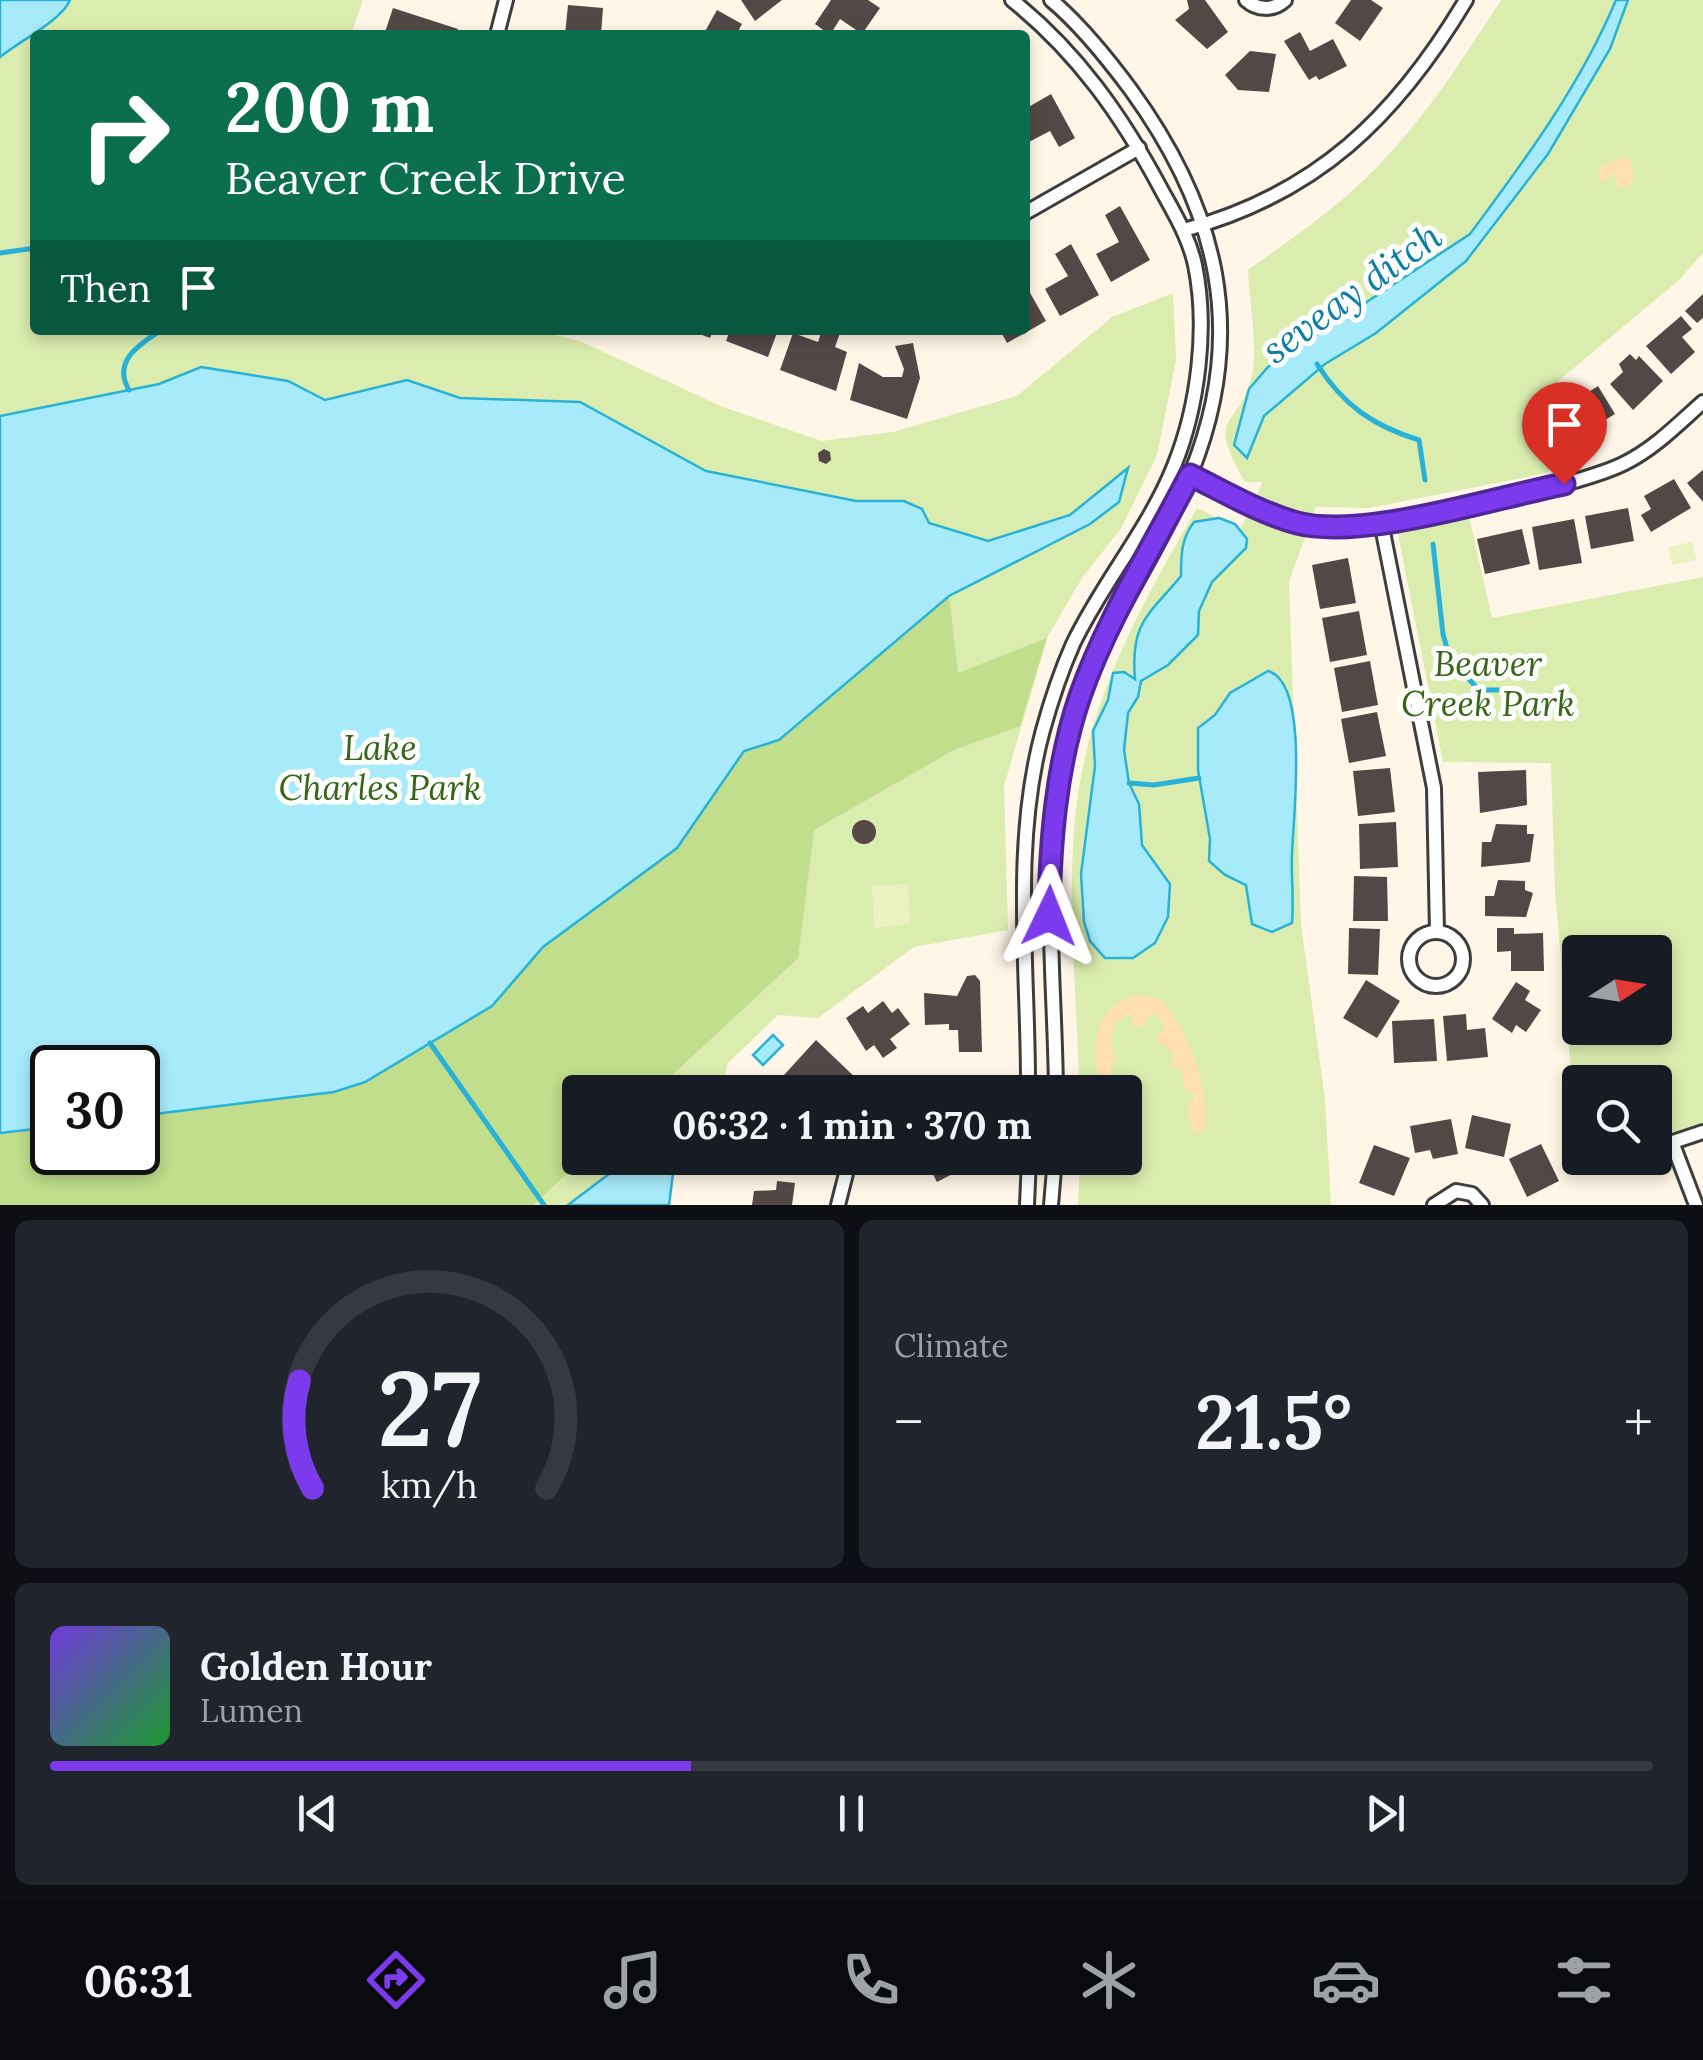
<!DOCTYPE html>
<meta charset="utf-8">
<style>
:root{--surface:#171b24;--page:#20242c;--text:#f1f3f6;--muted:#9ea1a6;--line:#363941;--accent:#7c3aed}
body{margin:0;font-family:Lora,serif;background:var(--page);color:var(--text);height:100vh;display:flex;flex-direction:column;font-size:38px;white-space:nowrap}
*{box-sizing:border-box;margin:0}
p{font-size:32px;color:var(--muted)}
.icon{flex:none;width:55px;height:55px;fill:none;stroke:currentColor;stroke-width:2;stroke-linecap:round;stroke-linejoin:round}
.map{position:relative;height:1205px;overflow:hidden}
.side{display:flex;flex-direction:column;gap:15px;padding:15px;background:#0d0f14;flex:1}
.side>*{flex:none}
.hud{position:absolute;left:30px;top:30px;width:1000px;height:305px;border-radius:10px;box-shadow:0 5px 15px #0003;background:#0b6e4f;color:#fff;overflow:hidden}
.needle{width:65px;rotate:78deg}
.buttons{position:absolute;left:1562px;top:935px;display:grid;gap:20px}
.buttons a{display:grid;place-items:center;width:110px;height:110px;border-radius:10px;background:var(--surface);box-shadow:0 5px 15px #0003;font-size:50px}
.speed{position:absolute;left:30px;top:1045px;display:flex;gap:20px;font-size:50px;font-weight:700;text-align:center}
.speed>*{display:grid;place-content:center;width:130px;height:130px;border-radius:50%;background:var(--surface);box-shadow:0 5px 15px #0003;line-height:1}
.speed .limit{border:5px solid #111;border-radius:15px;background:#fff;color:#111}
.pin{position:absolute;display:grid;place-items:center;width:85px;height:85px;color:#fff;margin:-102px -42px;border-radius:50% 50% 50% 0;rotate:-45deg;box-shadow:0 0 10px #0007}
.pin .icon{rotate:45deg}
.me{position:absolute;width:110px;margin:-55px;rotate:2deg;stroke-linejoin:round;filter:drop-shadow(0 0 8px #0008)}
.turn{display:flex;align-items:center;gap:35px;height:210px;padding:0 30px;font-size:45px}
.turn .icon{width:130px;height:130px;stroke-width:2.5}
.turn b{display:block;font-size:70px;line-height:85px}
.then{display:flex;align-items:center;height:95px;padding:0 30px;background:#0003;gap:20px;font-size:38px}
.big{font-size:75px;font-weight:800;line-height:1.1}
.side .tile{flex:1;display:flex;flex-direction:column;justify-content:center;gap:15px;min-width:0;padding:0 35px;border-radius:15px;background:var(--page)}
.side .dial{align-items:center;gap:0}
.dial svg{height:260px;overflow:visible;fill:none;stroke:var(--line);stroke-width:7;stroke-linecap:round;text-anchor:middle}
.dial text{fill:var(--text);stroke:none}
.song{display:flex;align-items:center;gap:30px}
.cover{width:120px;height:120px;border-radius:15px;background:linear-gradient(135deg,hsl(260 70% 55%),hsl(130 70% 35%))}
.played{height:10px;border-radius:5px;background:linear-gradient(90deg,var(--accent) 40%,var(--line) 40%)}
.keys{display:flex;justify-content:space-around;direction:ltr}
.heat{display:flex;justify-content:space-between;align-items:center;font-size:55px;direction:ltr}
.side .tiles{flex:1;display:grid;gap:15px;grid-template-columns:1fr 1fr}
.tile:last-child{grid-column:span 2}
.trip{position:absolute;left:562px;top:1075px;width:580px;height:100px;border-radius:10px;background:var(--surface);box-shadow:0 5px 15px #0003;font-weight:800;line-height:100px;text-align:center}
.tabs{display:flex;height:160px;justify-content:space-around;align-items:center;background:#090b0e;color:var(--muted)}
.tabs .icon{width:70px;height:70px}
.tabs .on{color:var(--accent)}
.tabs b{font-size:45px;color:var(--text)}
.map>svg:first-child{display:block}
</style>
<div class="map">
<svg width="1703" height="1205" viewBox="0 0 1703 1205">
<rect width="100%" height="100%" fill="#fff6e7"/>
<!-- green -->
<g fill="#daecae" fill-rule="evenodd">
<path d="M0,0H363L351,35H35V330H533L580,341L723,407L822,441L893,432L1017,396L1112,317L1173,293L1176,360L1157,455L1122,527L1082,578L1047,638L1004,786L1008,930L914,947L818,1018L778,1015L728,1063L719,1092H580V1158H650L587,1205H0ZM52,1068H138V1152H52Z"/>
<path d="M1501,0H1703V253L1679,280L1550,388C1561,424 1571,440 1547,473L1369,508L1316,507L1289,582L1301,924L1325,1100L1331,1205H1078L1080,1158H1125V1092H1079C1078,982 1060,866 1085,757C1106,667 1151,588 1197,508L1241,529L1263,482H1245C1204,409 1238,434 1252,374C1258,348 1249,298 1248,270C1292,239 1338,207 1376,168C1425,118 1463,59 1501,0Z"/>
<path d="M1468,512L1492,618L1703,577V1132L1655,1148V1082H1580V1158H1625L1580,1172L1555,892L1551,763L1443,762L1395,519ZM1580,952H1655V1028H1580Z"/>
</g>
<!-- forest -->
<path fill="#c0de8c" d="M949,596L958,673L1047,638L1020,726L954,750L814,830L798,958L654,1092H580V1158H584L533,1205H0V1133L52,1127V1152H138V1116L334,1092L365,1082L492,1006L543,947L677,848L744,750L779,740Z"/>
<!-- sand -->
<g fill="#ffdfaf">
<path d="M1622,158L1630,159L1634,178L1630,185L1618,188L1615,172L1602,184L1598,173L1601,166Z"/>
<path d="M1142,995L1162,1001C1189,1033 1211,1091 1204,1132L1194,1133L1186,1111L1195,1095L1184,1088L1182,1071L1170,1065L1173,1052L1156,1040L1165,1025L1153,1011L1141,1028L1133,1025L1132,1013L1115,1022L1110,1042L1116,1059L1110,1066L1112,1077L1100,1079C1087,1041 1099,1000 1142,995Z"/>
</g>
<!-- pitch -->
<g fill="#eaf2c1">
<path d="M1692,542L1696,560L1672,565L1668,547Z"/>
<path d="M908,884L910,924L874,928L872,886Z"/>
</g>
<!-- water -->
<g fill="#a7ebfb" stroke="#28b2d8" stroke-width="2.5">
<path d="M0,0H70C61,21 21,40 0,57Z"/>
<path d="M1616,0H1628L1610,49L1548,154L1466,261L1376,333L1325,364L1264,416L1247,458L1234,445L1249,389L1268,367L1470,234C1525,160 1580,86 1616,0Z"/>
<path d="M201,367L288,381L325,400L407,380L460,398L580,402L706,471L856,501H904L922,509L929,523L988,541L1070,515L1128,468L1119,502L1090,524L949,596L779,740L744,751L677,848L543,947L492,1006L365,1082L334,1092L138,1116V1068H52V1127L0,1133V416L159,384Z"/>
<path d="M1219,518L1235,524L1247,539L1246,548L1212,582L1199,611L1198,635L1168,665L1141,681L1138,697L1128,713L1124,750L1129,783L1139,804L1142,845L1170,884L1168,917L1155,943L1133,958H1105L1090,941L1084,922L1081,874L1095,766L1093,731L1108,700L1113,673L1124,672L1135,679C1130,622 1149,615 1181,576C1181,555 1181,539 1194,522Z"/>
<path d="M1268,671C1310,682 1293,820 1292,854C1291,877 1294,900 1292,923L1272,932L1252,924L1246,885L1225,875L1209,861L1210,839L1198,770V728L1215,715L1230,693Z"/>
<path d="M773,1035L783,1045L763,1065L753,1055Z"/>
<path d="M630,1158H675L669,1205H568Z"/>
</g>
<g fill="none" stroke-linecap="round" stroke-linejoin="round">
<!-- stream -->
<g stroke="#28b2d8" stroke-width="5">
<path d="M0,253L35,248"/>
<path d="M1317,364C1343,405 1373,426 1419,440L1425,480"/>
<path d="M129,390C112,361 139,345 161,330"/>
<path d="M1433,544L1443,634L1450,659L1479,690H1503L1540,711"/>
<path d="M1129,783L1154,785L1199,778"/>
<path d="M430,1043L544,1205"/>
</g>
</g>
<!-- building -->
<g fill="#534846">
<path d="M741,0H782L755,21Z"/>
<path d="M831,0H868L880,8L862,34L840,19L830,35L815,24Z"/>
<path d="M1187,0H1205L1228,32L1207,49L1175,20L1189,9Z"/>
<path d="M1351,0H1371L1383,8L1360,41L1335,23Z"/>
<path d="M568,5L603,8L601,35H565Z"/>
<path d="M393,8L458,29L456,35H384Z"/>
<path d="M717,10L742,24L736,35H703Z"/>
<path d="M1300,32L1310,51L1333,39L1347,66L1319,80L1316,76L1309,80L1284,41Z"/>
<path d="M1250,51L1276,54L1269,92L1238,90L1225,75Z"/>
<path d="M1051,94L1075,138L1059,147L1050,131L1027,143L1025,109Z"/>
<path d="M1120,206L1150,260L1111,282L1096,254L1119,242L1105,215Z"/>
<path d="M1071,244L1099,295L1060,316L1045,289L1068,276L1055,254Z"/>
<path d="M1025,284L1046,321L1007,343L1000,330H1025Z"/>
<path d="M1703,294V318L1697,323L1685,311Z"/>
<path d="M1681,316L1692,329L1682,337L1695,352L1671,374L1646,346Z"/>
<path d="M689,330H713L710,338Z"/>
<path d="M730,330H778L768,357L726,341Z"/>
<path d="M822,330H841L835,347L847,352L836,391L780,370L793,333L818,342Z"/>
<path d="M913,343L920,378L907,419L850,400L859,363L883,377H902L904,369L895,346Z"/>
<path d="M1630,354L1636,360L1639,356L1663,381L1633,410L1610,384L1623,372L1619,364Z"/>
<path d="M1598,386L1615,414L1577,436L1562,409Z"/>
<path d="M824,449L830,452L831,460L826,464L819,461L818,453Z"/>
<path d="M1703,470V502L1687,483Z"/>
<path d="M1674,479L1691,508L1651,532L1641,515L1651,509L1644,496Z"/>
<path d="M1628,508L1634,541L1591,549L1585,516Z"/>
<path d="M1574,519L1582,563L1539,570L1532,527Z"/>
<path d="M1522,529L1530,564L1485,574L1477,539Z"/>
<path d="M1348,558L1356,603L1320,609L1312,565Z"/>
<path d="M1359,611L1367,655L1330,662L1322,618Z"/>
<path d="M1370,661L1378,705L1342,712L1334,668Z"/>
<path d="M1377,712L1386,756L1349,763L1341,719Z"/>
<path d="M1390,768L1395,812L1358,816L1353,771Z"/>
<path d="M1526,770L1527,805L1480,813L1478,772Z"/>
<circle cx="864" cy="832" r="12"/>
<path d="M1396,822L1398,867L1360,869L1359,824Z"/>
<path d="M1496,824L1527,825V834H1534L1530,862L1481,867L1482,842H1491Z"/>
<path d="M1354,876L1387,877L1388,921H1353Z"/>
<path d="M1498,880L1525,881V890L1533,893L1526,917L1485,916V896H1494Z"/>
<path d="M1349,928L1380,929L1378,975L1348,974Z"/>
<path d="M1497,928H1514V934L1543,933L1544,971H1511V951L1497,952Z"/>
<path d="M975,975L980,981L982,1052H959L958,1030H949V1024L925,1025L924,993L957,996L967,976Z"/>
<path d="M1366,980L1400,1001L1377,1038L1343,1018Z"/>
<path d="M1516,982L1530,991L1525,1000L1541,1010L1526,1032L1516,1025L1512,1033L1492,1019Z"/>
<path d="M883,1001L892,1013L898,1008L910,1024L890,1039L897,1048L883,1058L874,1045L866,1051L846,1018L863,1006L868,1013Z"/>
<path d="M1466,1014L1467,1030L1485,1028L1488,1057L1447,1061L1443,1016Z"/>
<path d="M1434,1019L1437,1061L1394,1063L1392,1021Z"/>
<path d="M816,1040L859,1081L848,1092L826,1076L812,1092H805L784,1075Z"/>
<path d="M1472,1115L1511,1124L1504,1157L1465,1148Z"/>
<path d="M1451,1119L1458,1154L1433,1159L1430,1150L1415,1153L1410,1126Z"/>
<path d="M1541,1144L1559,1181L1527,1197L1509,1159Z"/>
<path d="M1374,1145L1410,1158L1394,1196L1359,1183Z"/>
<path d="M762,1158H785L782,1165Z"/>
<path d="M918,1158H965L968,1166L937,1182L927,1163L921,1165Z"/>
<path d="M777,1181L795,1183L792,1205H752L754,1191L776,1190Z"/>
</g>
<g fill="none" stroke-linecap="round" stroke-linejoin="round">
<defs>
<g id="minor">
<path d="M1012,0C1077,52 1122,116 1161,189C1174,213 1189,237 1195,265C1208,328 1198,407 1174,466C1149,529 1102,583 1073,644C1061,671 1051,701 1043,730C1011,846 1029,974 1028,1092"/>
<path d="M1051,0C1081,25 1108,59 1131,90C1218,210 1248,332 1191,473C1156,562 1094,638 1069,732C1038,851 1055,972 1056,1092"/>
<path d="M1246,0C1257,10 1273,11 1285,0"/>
<path d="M497,35L506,0"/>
<path d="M1025,213L1139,148"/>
<path d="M1184,230C1317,194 1396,117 1466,0"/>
<path d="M1185,473C1225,492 1267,518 1312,525C1363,533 1577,488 1625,463C1655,448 1678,424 1703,402"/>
<path d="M1381,522L1434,788L1437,932"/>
<circle cx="1436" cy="959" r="27"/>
<path d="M945,1092H970"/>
<path d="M1672,1142L1696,1205"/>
<path d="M1655,1148L1703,1132"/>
<path d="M838,1205L850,1158"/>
<path d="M1027,1205L1029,1158"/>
<path d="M1051,1205L1055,1158"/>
<path d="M1434,1205L1456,1191L1472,1194L1482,1205"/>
</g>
</defs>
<!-- minor casing -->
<use href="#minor" stroke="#3d3d3d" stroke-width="18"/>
<!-- minor -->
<use href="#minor" stroke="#fff" stroke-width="12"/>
</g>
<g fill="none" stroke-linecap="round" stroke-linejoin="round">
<defs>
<path id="route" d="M1049,916C1050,842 1056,766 1080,696C1107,619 1153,547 1190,475C1225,492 1260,513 1297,523C1364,540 1493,498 1564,484"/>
</defs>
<!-- route casing -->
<use href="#route" stroke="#51269a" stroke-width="25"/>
<!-- route -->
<use href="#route" stroke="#7c3aed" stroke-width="18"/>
</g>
<g text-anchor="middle" stroke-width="10" stroke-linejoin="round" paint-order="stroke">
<!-- park labels -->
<g font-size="35" font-style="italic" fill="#356616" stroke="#fff">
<text x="1488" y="676">Beaver<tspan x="1488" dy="40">Creek Park</tspan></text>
<text x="380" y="760">Lake<tspan x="380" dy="40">Charles Park</tspan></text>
</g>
<!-- water labels -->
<g font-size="38" font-style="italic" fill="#0b7ea4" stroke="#fff">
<text transform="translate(1352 293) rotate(-36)" y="13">seveay ditch</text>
</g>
</g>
</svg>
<div class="buttons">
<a><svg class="needle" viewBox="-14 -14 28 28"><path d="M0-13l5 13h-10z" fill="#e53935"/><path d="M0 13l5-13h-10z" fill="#9ea1a6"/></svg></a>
<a><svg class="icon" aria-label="search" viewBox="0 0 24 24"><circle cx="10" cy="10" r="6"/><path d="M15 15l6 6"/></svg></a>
</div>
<div class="speed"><div class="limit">30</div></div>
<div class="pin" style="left:1564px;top:484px;background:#d93025"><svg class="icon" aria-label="arrive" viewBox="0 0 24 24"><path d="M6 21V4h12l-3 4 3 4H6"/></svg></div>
<svg class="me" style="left:1049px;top:916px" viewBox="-20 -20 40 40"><path d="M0-17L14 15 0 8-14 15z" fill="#7c3aed" stroke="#fff" stroke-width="4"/></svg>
<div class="trip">06:32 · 1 min · 370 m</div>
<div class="hud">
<div class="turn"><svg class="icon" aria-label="right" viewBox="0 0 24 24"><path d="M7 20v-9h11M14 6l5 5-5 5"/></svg><div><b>200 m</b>Beaver Creek Drive</div></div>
<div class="then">Then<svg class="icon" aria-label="arrive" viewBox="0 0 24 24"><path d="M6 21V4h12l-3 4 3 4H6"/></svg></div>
</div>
</div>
<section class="side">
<div class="tiles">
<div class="tile dial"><svg viewBox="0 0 100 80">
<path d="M14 69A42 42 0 1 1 86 69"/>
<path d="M14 69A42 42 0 0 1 10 36" stroke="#7c3aed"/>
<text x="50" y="56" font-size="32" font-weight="700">27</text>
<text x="50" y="72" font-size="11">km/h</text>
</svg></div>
<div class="tile"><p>Climate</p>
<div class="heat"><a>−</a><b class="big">21.5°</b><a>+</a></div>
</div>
<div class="tile">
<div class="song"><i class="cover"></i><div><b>Golden Hour</b><p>Lumen</p></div></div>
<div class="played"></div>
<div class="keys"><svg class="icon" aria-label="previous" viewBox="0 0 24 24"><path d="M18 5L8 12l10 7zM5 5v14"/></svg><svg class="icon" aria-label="pause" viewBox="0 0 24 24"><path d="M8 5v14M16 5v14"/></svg><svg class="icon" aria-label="next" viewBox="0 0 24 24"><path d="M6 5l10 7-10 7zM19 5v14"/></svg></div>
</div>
</div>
</section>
<nav class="tabs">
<b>06:31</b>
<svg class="icon on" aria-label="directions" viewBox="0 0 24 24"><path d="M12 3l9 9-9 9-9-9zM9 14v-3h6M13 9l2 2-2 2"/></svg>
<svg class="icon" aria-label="music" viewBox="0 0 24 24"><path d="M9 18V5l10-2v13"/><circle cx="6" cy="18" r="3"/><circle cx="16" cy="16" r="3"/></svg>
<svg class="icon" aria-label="phone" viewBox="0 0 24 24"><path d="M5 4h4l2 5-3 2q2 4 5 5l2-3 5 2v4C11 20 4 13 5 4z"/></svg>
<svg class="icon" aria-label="climate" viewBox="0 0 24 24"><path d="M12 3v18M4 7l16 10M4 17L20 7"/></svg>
<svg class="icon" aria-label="car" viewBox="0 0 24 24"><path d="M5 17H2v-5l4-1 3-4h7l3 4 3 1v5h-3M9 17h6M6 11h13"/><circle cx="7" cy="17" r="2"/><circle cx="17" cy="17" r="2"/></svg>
<svg class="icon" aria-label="filters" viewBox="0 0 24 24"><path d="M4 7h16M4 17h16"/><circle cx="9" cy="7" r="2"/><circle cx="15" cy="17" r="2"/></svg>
</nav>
